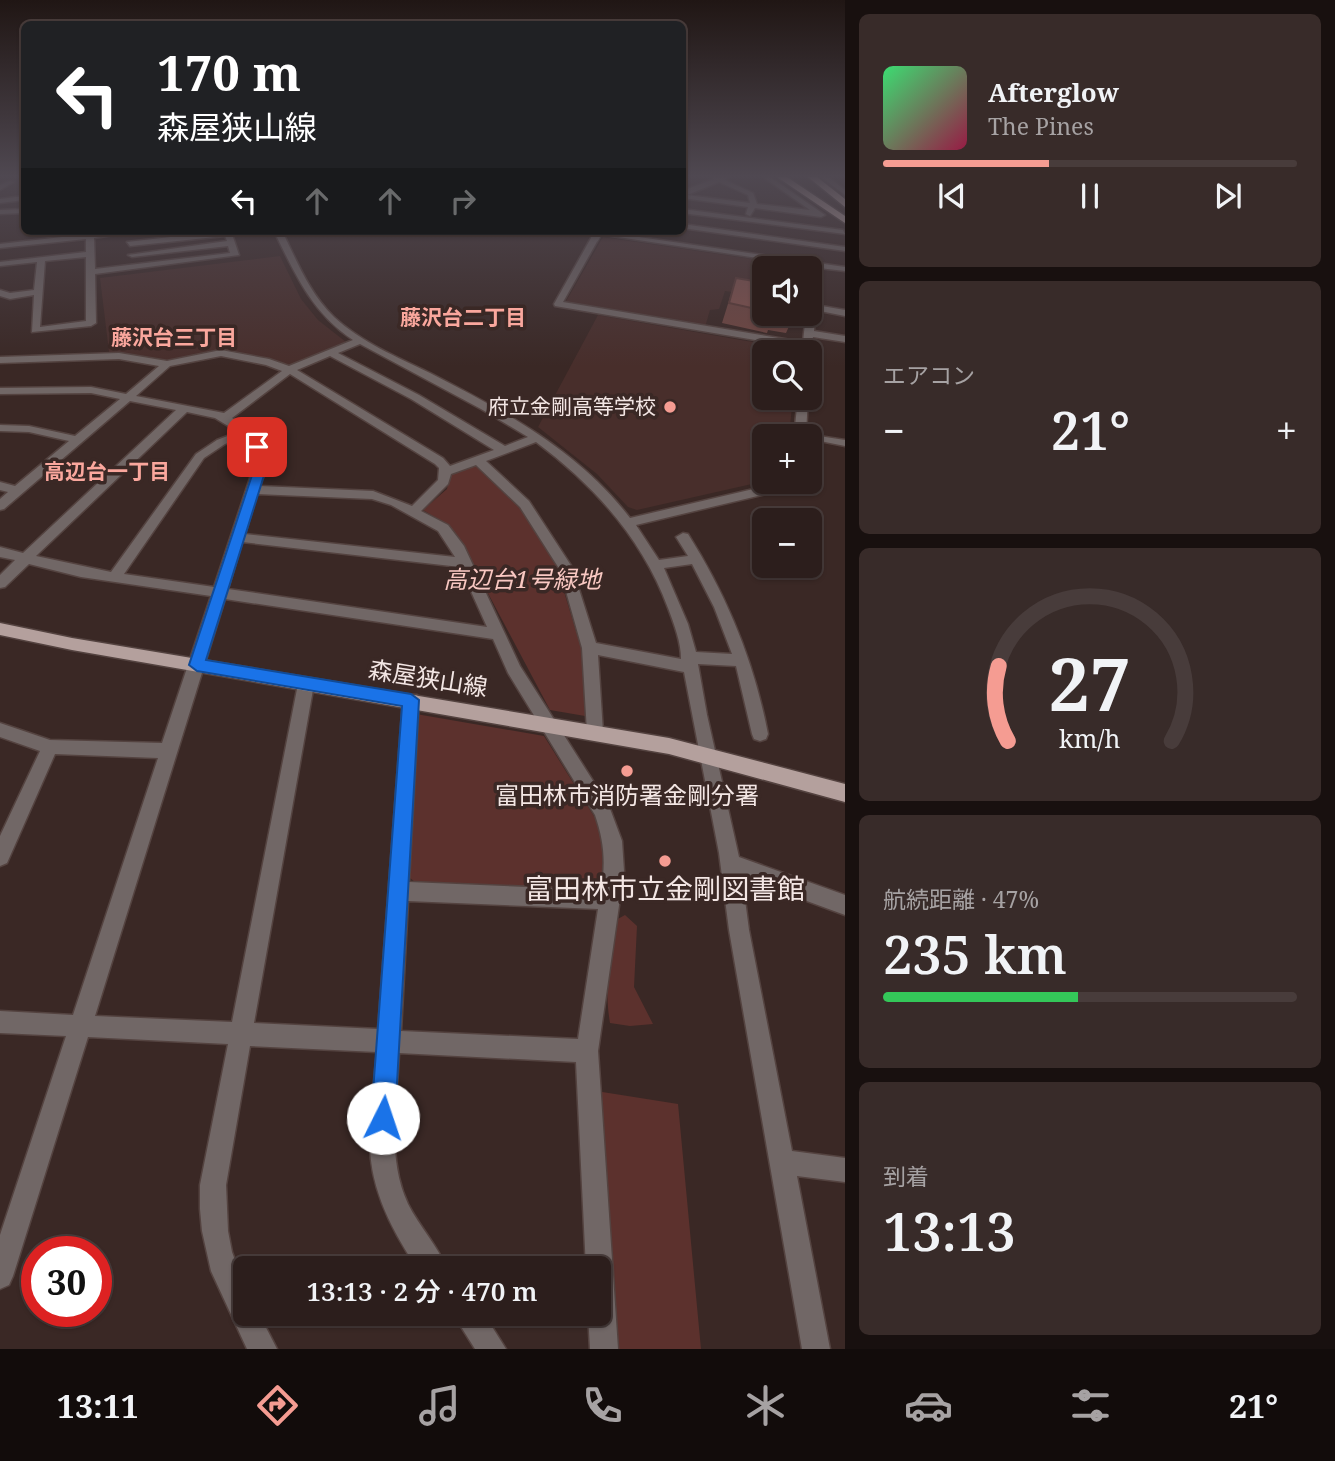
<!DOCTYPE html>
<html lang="ja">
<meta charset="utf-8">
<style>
:root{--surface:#2c1e1c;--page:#382b29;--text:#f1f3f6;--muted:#a6a2a3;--line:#483c3b;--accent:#f59c92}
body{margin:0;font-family:"Noto Serif","Noto Sans JP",serif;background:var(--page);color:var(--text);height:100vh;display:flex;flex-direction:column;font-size:26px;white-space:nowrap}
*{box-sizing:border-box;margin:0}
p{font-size:23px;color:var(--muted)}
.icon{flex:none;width:38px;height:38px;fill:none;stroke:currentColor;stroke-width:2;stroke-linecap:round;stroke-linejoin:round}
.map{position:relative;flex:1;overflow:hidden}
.drawer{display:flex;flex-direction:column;gap:14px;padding:14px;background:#18100f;width:490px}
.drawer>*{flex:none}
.guide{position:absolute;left:21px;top:21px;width:665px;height:214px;border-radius:10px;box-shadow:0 2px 5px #0004,0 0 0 2px var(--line);background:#202124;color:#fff;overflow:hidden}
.fabs{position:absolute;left:752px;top:256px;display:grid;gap:14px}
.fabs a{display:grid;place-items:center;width:70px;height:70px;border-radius:10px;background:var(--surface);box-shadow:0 2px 5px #0004,0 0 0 2px var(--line);font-size:35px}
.speed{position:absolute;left:21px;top:1236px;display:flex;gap:14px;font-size:35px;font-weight:700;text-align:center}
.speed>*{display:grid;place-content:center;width:91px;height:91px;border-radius:50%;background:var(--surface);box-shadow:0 2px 5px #0004,0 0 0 2px var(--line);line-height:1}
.speed .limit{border:10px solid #d22;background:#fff;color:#111}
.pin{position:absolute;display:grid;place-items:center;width:60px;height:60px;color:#fff;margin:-30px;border-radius:14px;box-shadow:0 4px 10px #0006}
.me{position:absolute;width:77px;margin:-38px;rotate:4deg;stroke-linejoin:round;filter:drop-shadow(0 0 5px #0008)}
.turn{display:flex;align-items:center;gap:24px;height:147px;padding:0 21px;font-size:32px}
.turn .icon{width:91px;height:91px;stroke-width:2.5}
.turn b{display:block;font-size:49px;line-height:60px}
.lanes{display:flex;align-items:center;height:66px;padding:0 21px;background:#0003;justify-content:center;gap:35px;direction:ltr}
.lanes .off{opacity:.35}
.big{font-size:52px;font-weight:600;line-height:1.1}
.drawer .tile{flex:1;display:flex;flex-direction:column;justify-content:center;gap:10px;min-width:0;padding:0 24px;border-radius:10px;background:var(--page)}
.drawer .dial{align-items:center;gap:0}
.dial svg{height:182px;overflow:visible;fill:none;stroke:var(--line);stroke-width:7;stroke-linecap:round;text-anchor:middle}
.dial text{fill:var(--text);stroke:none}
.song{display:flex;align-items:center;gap:21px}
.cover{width:84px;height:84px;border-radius:10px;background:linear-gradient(135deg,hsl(140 70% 55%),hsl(340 70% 35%))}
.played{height:7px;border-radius:4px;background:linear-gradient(90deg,var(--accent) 40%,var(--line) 40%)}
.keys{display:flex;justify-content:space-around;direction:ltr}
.heat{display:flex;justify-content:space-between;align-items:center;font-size:38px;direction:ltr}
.charge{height:10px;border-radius:5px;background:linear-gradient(90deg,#34c759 47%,var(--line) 0)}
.trip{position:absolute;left:233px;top:1256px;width:378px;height:70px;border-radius:10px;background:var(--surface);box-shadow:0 2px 5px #0004,0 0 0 2px var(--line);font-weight:600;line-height:70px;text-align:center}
.tabs{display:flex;height:112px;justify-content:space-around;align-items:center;background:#120c0b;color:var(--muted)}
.tabs .icon{width:49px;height:49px}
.tabs .active{color:var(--accent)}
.tabs b{font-size:32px;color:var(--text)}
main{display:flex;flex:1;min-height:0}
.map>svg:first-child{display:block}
</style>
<main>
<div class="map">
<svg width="845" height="1349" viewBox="0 0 845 1349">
<rect width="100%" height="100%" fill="#3a2825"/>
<!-- built -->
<g fill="#482e2b">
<path d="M603,237L806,267L765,268V297L725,291L719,309L710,310L705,327L565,303Z"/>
<path d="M280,256L301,299L318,320L346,342L292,365L226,351L165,360L109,352L100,278Z"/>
<path d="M598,315L798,350L765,352V397H793L789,436H765V481L637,510L628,507L597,474L538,427Z"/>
</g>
<!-- green -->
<g fill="#5c312d">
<path d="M475,464L522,505L555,562L583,654L585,716L550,710L464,548L443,522L423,510L447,489L450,474Z"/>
<path d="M416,714L544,736L597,821L603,839L604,883L593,890L415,882L405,874Z"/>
<path d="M625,915L637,926L634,987L653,1024L630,1026L610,1023C604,988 609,955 616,920Z"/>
<path d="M596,1091L678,1104L701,1349H613Z"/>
</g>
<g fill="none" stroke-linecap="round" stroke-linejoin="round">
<defs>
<g id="minor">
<path d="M711,177H729L725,180L753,193L757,204L810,210L763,177H770L825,215L821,217L755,208L750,216L746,214L748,207L682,198V191L714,179ZM719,182L748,195L750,203L687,195Z"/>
<path d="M821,177H828L845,190V195Z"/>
<path d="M9,181L14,182L0,190V185Z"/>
<path d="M24,196V200L0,203V199Z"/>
<path d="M24,209V213L0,214V210Z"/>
<path d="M682,209L843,230L845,234L682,213Z"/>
<path d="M682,224L845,247V251L682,228Z"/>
<path d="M115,231H140L94,238L95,269L230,253L228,246L132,257L128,255L227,241L225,236L130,246L127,242L223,231H231L239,255L95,274L96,323L91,326L32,332L34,295L10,299L0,296V290L10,293L34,290L37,262L0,266V262L86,252V239L0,248V244ZM86,257V321L40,327L45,261Z"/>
<path d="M274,231H282C297,261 309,293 334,317C361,342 397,357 430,373C504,411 578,450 630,518L766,486L775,481H790L774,492L636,525L659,560L688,556L676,537L683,533L688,534C727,596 754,661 768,734L766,739L760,741L754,739L752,734L736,666L698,664L707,715L739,857L845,895V915L742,877L749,930L792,1151L845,1158V1182L797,1176L830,1349H802L729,930L719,853L684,672L598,655L603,732L601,737L595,739L589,737L587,732L582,648L560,570L520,507L476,465L451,474L448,484L421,511L448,525L464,546L520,666L609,806L622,841L624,871L598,1051L618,1349H590L588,1314H598V1269H586L576,1062L399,1053C397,1102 386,1157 408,1204C419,1226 438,1246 447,1269H418C393,1233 370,1189 370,1144C370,1113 374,1082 377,1052L250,1046L226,1185L228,1231L232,1252L245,1288V1314H259L277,1349H247L211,1271L202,1231L200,1209V1185L228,1044L88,1037L13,1276L9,1285L0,1289V1235L66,1036L0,1033V1011L73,1015L158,758L55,754L7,863L0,866V836L40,751L0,737V723L50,740L162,743L211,596L81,577L29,564L5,587L0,588V575L15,560L0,557V547L23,553L176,410L130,401L4,509L0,510V499L8,492L0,490V482L15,486L69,441L29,432L0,431V425L29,426L75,436L120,399L91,393L0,394V388L91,387L126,394L159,366L119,359L0,363V357L119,353L167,361L221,350L269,359L289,366L353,340C312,313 295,274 274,231ZM360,344L481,409L528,437L505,446L419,395L338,353ZM221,356L266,365L282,371L224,413L136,396L170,366ZM330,356L411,399L494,450L450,466L443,458L297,370ZM290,374L435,464L439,468L438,480L412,506L373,491L260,486C262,479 268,468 268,460C267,443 245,425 232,418ZM187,412L215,418L238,432L217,440L196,454L111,572L36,556ZM244,438L256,460L214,587L124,574L204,458L225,444ZM536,442C594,485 643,540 668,608C674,624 681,642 681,659L596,643L572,567L529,501L486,461ZM257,494L372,499L391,505L438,531L455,557L245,534ZM242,542L460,567L487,627L228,589ZM692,564L714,607L732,654L696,652L688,624L664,568ZM225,599L493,639L508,673L595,815C604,841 606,863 601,890L409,882L419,700L417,695H405L403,700L378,1029L254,1023L314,684L312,680H300L298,684L232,1022L95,1016ZM408,901L598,909L578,1039L401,1031Z"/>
<path d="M578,231H598L845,267V271L819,268L816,305L845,310V316L815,310L814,331L845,336V342L813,337L810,354V352H802V348L555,306L554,304L591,238L595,236L599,238L563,302L803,342L806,313H810L811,266Z"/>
<path d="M798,397H808L806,434L845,440V446L810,439V436H794Z"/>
<path d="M453,1314H484L506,1349H475Z"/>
</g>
<path id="major" d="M0,623L72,638L669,738L845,784V802L669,754L72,650L0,635Z"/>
<g id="highway">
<path d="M777,177H787L845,216V223Z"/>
<path d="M808,177H817L845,199V207Z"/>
</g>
</defs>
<!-- minor casing -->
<use href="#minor" stroke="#544340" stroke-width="3"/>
<!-- major casing -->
<use href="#major" stroke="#544340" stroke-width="3"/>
<!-- highway casing -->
<use href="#highway" stroke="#544340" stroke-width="3"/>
<!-- minor -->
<use href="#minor" fill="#716766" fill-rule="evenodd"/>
<!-- major -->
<use href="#major" fill="#b4a09d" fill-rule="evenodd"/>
<!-- highway -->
<use href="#highway" fill="#cfb6b3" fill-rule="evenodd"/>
<defs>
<path id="minor-bridge" d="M595,238L599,231"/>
</defs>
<!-- minor-bridge casing -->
<use href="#minor-bridge" stroke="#544340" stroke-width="10" stroke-linecap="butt"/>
<!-- minor-bridge -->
<use href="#minor-bridge" stroke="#716766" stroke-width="8"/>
</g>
<!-- wall -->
<path fill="#6f4641" d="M736,278L765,283V313H795L786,333L768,330L767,333L722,323Z"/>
<!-- building -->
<path fill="#81514c" stroke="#5a3935" stroke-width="2" d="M736,278L765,283V311L729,303Z"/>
<!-- sky -->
<linearGradient id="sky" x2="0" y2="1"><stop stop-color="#201614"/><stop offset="0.48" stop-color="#4f4851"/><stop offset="1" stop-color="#4f4851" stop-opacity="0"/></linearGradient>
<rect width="845" height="366" fill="url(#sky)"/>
<!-- route -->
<path fill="#1a73e8" stroke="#114b97" stroke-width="2" d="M257,443L263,447L267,466L206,660L411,694L419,700L395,1118L392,1126L383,1130L375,1126L371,1118L402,706L197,671L189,665L255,466L251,447Z"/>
<!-- markers -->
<g fill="#f59c92" stroke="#3a2825" stroke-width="2.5">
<circle cx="670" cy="407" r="7"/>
<circle cx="627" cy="771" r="7"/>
<circle cx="665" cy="861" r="7"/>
</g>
<g text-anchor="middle" stroke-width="7" stroke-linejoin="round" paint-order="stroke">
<!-- far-neighbourhood labels -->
<g font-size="21" font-weight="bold" fill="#faa79d" stroke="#3a2825">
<text x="463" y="325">藤沢台二丁目</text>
<text x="174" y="345">藤沢台三丁目</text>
<text x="107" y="479">高辺台一丁目</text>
</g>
<!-- far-poi labels -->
<g font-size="21" fill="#f3e6e4" stroke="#3a2825" text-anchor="end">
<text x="656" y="414">府立金剛高等学校</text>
</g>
<!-- park labels -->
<g font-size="24" font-style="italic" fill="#f9c8c2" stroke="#3a2825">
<text x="522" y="588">高辺台1号緑地</text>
</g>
<!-- street labels -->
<g font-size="24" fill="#f3e6e4" stroke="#3a2825">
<text transform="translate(428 679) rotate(9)" y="8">森屋狭山線</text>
</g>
<!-- poi labels -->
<g font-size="24" fill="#f3e6e4" stroke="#3a2825">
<text x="627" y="804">富田林市消防署金剛分署</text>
</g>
<!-- near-poi labels -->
<g font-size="28" fill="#f3e6e4" stroke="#3a2825">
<text x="665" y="899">富田林市立金剛図書館</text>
</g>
</g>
</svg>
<div class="fabs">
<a><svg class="icon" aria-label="sound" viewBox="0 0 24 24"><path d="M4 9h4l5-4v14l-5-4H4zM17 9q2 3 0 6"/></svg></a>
<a><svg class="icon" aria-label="search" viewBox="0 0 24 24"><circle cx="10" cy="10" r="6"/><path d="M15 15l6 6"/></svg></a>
<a>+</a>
<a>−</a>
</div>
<div class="speed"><div class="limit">30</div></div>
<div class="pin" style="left:257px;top:447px;background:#d93025"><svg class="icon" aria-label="arrive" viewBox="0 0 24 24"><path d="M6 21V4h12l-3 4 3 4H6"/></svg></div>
<svg class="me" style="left:383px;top:1118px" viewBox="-20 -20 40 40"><circle r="19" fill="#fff"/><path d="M0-13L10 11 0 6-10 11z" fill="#1a73e8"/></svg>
<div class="trip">13:13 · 2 分 · 470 m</div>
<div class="guide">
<div class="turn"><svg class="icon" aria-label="left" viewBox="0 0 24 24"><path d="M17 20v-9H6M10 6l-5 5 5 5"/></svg><div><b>170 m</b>森屋狭山線</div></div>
<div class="lanes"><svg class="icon" aria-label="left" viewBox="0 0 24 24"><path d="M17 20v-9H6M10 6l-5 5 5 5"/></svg><svg class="icon off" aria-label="ahead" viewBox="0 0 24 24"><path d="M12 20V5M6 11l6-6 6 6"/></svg><svg class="icon off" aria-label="ahead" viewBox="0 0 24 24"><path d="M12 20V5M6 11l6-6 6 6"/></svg><svg class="icon off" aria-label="right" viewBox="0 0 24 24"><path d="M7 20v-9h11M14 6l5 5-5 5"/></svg></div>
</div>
</div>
<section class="drawer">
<div class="tile">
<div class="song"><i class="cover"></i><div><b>Afterglow</b><p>The Pines</p></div></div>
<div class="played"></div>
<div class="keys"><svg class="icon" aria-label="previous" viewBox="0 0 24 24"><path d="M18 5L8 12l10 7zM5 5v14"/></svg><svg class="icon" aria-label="pause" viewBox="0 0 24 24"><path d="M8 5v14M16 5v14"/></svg><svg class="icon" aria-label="next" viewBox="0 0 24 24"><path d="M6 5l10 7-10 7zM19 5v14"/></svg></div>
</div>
<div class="tile"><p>エアコン</p>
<div class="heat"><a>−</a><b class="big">21°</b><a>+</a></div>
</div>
<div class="tile dial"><svg viewBox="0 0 100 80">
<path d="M14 69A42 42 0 1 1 86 69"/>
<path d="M14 69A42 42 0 0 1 10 36" stroke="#f59c92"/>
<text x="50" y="56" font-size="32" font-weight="700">27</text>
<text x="50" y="72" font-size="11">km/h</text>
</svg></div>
<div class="tile"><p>航続距離 · 47%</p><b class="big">235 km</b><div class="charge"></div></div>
<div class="tile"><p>到着</p><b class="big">13:13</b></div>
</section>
</main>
<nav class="tabs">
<b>13:11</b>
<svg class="icon active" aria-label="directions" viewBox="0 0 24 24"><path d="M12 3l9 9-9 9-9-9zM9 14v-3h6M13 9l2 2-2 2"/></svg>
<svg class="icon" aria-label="music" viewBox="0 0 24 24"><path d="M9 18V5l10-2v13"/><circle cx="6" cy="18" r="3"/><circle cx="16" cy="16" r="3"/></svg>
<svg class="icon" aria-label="phone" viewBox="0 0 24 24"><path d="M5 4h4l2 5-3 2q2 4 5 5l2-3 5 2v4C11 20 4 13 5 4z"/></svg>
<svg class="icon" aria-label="climate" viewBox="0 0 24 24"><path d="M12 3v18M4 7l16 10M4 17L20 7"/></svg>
<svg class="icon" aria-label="car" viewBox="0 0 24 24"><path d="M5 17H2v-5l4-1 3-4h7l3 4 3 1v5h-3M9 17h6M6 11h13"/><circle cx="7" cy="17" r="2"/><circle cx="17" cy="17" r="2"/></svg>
<svg class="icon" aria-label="filters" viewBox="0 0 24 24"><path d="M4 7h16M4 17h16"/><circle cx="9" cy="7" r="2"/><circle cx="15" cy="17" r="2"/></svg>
<b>21°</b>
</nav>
